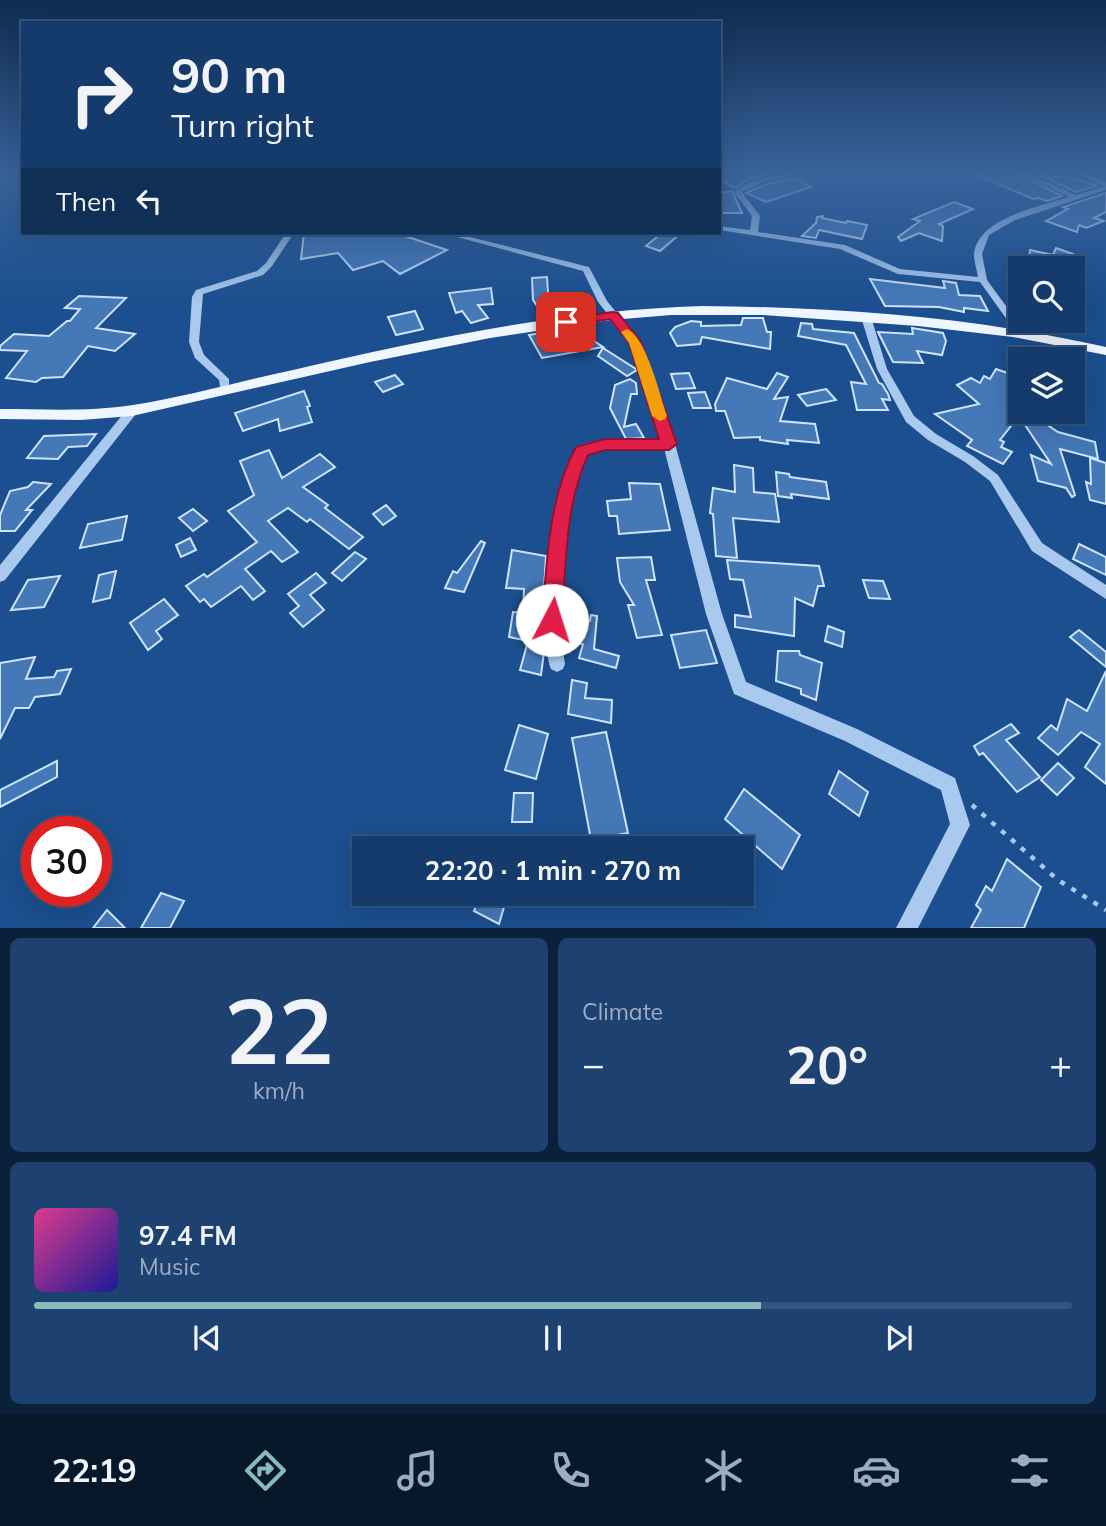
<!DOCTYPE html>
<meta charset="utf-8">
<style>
:root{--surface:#143b6b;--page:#1d4271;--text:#f1f3f6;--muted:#9dadc1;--line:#33557e;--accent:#8bbbb9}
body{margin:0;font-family:Mulish,sans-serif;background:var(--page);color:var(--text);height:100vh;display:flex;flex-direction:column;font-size:26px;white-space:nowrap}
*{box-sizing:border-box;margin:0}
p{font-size:23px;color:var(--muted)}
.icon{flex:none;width:38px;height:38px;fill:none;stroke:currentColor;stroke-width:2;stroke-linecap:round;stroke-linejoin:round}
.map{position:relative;height:928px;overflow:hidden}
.side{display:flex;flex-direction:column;gap:10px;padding:10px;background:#0b203b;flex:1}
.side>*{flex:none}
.top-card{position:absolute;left:21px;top:21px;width:700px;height:214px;border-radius:0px;box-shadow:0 7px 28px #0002,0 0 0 2px var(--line);background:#143b6b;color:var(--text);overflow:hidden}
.fabs{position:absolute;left:1008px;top:256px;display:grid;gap:14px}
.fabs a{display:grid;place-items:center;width:77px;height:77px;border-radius:0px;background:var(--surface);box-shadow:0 7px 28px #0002,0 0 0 2px var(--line);font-size:35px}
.speed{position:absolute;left:21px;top:816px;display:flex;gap:14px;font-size:35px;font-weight:700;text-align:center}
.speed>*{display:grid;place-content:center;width:91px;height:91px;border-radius:50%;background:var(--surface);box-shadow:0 7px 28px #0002,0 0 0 2px var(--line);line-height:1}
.speed .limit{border:10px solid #d22;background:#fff;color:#111}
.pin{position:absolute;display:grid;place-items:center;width:60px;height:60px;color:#fff;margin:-30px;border-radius:14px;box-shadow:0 4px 10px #0006}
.me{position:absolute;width:77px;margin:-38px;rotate:5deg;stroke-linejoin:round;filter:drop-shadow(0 0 5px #0008)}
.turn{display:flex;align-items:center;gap:24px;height:147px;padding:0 35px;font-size:32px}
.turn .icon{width:91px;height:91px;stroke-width:2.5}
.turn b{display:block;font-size:49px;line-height:60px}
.then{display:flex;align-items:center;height:66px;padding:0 35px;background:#0003;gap:14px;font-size:26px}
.big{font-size:52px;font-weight:700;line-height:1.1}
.side .widget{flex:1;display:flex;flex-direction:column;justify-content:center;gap:10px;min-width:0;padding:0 24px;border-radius:10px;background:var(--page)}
.side .dial{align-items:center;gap:0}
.dial b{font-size:91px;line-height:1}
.song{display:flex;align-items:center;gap:21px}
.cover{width:84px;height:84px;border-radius:10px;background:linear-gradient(135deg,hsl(330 70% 55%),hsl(240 70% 35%))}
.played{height:7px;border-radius:4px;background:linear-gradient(90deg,var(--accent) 70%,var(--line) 70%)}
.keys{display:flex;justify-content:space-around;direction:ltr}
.heat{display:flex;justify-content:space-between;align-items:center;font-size:38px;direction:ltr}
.side .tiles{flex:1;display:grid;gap:10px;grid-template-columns:1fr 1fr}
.widget:last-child{grid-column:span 2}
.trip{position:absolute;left:352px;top:836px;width:402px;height:70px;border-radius:0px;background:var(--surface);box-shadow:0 7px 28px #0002,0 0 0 2px var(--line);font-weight:700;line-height:70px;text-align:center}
.menu{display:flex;height:112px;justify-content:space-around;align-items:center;background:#08182b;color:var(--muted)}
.menu .icon{width:49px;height:49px}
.menu .active{color:var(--accent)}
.menu b{font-size:32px;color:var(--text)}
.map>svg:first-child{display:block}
</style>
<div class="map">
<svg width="1106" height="928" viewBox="0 0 1106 928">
<rect width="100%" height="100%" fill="#1b4f8f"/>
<!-- building -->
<g fill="#4478b7" stroke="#cfe3fa" stroke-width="2">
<path d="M719,173H773L748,179L736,188L719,180Z"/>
<path d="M973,173H1016L1062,196L1047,201L1038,198L1033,199Z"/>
<path d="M1035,173L1052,178L1065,175L1097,186L1076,192Z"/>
<path d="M795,178L811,187L766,202L746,193L764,185Z"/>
<path d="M732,191L742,213H719V193Z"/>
<path d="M1106,193V212L1094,218L1104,221L1086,228L1079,225L1077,232L1046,221L1068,209L1063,207Z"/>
<path d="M954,202L973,209L939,224L943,226L942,241L919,233L901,241L898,237L920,221L913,219Z"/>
<path d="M823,216L822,218L846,223L847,221L867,225L862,239L819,230L816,238L802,236L816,223L817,217Z"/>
<path d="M304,233H396L447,250L400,274L383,261L353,270L338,253L301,259Z"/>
<path d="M662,233H681L660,251L646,246Z"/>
<path d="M1056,248L1073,254L1065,268H1028L1030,250L1053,255Z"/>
<path d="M547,277L549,307L539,309L533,300L532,278Z"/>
<path d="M870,279L945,288L943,281L956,283L959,295L980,296L988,311L964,308V312L939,307L885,306Z"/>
<path d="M491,288L493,304L478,305L488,318L471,323L462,311L456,313L449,293Z"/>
<path d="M79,296L126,298L96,328L135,334L115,351L88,346L63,377L42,378L36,382L6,378L27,351L0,350V346L14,334L49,336L67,321H70L80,309L65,308Z"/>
<path d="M415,311L423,329L396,335L388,317Z"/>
<path d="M743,318H763L767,332H771L770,349L702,337L700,344L677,346L670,333L675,327L691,321L701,322V326L741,325Z"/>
<path d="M801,323L812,324L813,329L854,333L879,383L882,384L888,394L890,400L882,399L888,410H857L851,382L866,384L846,345L798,336Z"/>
<path d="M912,328L943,333L946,341L942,355L917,351L923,363L893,362L878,332L913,334Z"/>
<path d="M579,331L603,347L542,358L529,335L541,333L543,338Z"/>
<path d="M603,348L636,369L637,370L627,376L598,356Z"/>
<path d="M996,369L1019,377L1014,387L1020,389V411H1054L1049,426L1058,432L1095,442L1098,459L1060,449L1075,495L1072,497L1066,488L1038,481L1031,455L1051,464L1019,416L1000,440L1004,442L1001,447L1012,452L1003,464L967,446L972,440L935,414L979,404L957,385L971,378L980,383L984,376L990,379Z"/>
<path d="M689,373L695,388L676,389L671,374Z"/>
<path d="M777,373L788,377L774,399L788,397L780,421L815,424L819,443L787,440L788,444L760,440V437L734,438L725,411H716L715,404L727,378L767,389Z"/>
<path d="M395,375L403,384L383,392L375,382Z"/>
<path d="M630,379L636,383L637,394H631L624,427L636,424L644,438L626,439L610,408L615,385Z"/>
<path d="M826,389L836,400L807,406L798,395Z"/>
<path d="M304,391L310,406L307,407L312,422L280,431L278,419L243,431L235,413Z"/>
<path d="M705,392L711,408H693L688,393Z"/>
<path d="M96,434L87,446L68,447L58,459L27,458L44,436Z"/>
<path d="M269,450L282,478L320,454L335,467L303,487L328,505L325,508L363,537L349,549L310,519L307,522L288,508L268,521L298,552L282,562L271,551L245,569L265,591L253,600L241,586L211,607L204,599L200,602L186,586L204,574L207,577L257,542L228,511L254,495L240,461Z"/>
<path d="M1090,458L1106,463V504L1090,500L1086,482L1091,484Z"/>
<path d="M734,465L753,468L754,492L775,494L779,522L733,518L737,558L716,556L713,514L710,513L713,488L735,492Z"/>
<path d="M776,472L789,474L790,477L826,482L829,499L791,494L792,498L778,496Z"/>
<path d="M33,482L51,484L26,510H32L15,531H0V515L10,491L28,487Z"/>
<path d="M629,483L660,484L670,530L619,534L617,516H609L607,501L631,499Z"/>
<path d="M386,505L396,516L383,525L373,514Z"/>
<path d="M193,509L207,521L193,531L179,518Z"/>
<path d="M127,516L122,540L80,548L88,524Z"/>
<path d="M190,538L196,550L181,557L176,545Z"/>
<path d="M481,541L485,543L464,592L445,588L453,571L457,573Z"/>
<path d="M1079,544L1106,557V575L1073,559Z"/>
<path d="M512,550L546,556L542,623L544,652L541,675L520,670L528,641L509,637L513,612L523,613L524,589L506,588Z"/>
<path d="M355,552L366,559L342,581L332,573Z"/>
<path d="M651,557L655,580H646L662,635L637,638L628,605H634L620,582L617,558Z"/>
<path d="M727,560L819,566L824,586H818L813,606L795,598L794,636L735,627V615L751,617L743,580L730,579Z"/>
<path d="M116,571L110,598L93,602L99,575Z"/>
<path d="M316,573L326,583L310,595L324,610L303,627L290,613L299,606L288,594Z"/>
<path d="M60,576L44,607L11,610L28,580Z"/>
<path d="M863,580L883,581L890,599L869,598Z"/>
<path d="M164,599L178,615L156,631L162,639L148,650L130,623Z"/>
<path d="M591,615L597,616L594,649L619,656L616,668L579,658L583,644L564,642L563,617L590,621Z"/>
<path d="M828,626L844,632L842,647L825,641Z"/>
<path d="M706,630L717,663L680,668L671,635Z"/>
<path d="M1079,630L1106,652V667L1070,637Z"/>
<path d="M778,651H799L800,655L822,663L816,700L801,694V689L776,681Z"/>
<path d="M35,657L26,679L54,677L57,671L71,669L60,694L35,697L29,708H15L0,739V663Z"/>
<path d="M1106,671V784L1085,767L1100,744L1081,732L1058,755L1038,738L1051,725L1057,730L1067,699L1087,711Z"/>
<path d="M572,680L587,683L585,698L612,700L611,723L568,714Z"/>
<path d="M1011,724L1019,733L1006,740L1040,777L1017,792L983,753L979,755L974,746Z"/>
<path d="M519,725L548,734L536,779L505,770Z"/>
<path d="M606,732L628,833L591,840L572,738Z"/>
<path d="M57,761V777L0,807V790Z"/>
<path d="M1058,763L1074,778L1057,795L1041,780Z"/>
<path d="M839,771L868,792L859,816L829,794Z"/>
<path d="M744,789L800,835L782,869L725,819Z"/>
<path d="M514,793H533L532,822H512Z"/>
<path d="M1007,859L1041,887L1024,928H971L981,910L976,905L986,886L992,891Z"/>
<path d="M161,893L184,901L170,928H141Z"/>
<path d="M480,896L504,907L499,924L474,911Z"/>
<path d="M107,910L125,928H93Z"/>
</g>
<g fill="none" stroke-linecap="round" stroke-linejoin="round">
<!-- path -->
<path stroke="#a9c9ee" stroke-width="4.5" stroke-dasharray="5 8" stroke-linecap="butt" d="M972,805L1058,880L1106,910"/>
<!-- minor -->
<g fill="#a9c9ee" fill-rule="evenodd">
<path d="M786,173H809L763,182L742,192L760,216L758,232L845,245L900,269L978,277C977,270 974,261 974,255C976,218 1041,206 1069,197L1019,173H1028L1076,195L1104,186L1075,173H1085L1106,182V190L1015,220L989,235L982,254L987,280L1026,333L1021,336L1018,335L980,282L898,274L840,249L719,230V226L750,230L752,216L734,192L749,182Z"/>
<path d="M286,233H294L272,266L263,275L203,294L199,342L204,355L229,379V393H221L219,380L195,358L189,342L192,297L196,290L257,271L266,263Z"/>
<path d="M442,233H454L589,267L607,301L640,342L675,444L722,614L746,682L857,729L955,778L970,825L918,928H896L950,824L941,790L845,741L734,694L706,614L664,448L592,450C567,464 559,592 560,621C560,636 563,650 565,664L563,669L557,672L551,669C536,633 551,476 578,447C581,444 584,444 588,443L662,440L630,342L598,302L583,271Z"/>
<path d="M866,314L871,317L887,369L914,416L936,434L973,456L998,475L1042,543L1106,585V599L1032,551L990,481L965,462L928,440L906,422L877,369L861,317Z"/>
<path d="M132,407L136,408L138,411L136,414L5,580L0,582V565L128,408Z"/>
</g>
<!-- major -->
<path fill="#f0f6ff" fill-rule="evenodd" d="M702,306C837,307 974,317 1106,347V355L1013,337L918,326L763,315H671L611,320L490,338L370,362L132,416L81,420L0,419V409C44,409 89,412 133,405C186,397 240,381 293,370C427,339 564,310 702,306Z"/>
</g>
<!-- sky -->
<linearGradient id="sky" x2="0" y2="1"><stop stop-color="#0f2b4f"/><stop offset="0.57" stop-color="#39639b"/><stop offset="1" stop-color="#39639b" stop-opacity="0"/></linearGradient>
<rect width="1106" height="303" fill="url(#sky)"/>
<!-- route -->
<path fill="#e11d48" stroke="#92132f" stroke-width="2" d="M613,312L618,313L641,342L677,444L669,450H605L588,455C565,505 566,565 562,620L559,627L552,629L545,627L542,620C547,563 548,498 576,447L605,439H659L629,343L610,319L566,326L560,322L566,318Z"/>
<!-- slow -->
<path fill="#f59e0b" d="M627,329C646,336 660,396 667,416L665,419L660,421L652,416L629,343L621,332Z"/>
</svg>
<div class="fabs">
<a><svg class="icon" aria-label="search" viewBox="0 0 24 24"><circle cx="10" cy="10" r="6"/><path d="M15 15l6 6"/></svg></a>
<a><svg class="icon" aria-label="layers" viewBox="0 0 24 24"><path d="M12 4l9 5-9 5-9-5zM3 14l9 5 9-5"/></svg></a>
</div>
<div class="speed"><div class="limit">30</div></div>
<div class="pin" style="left:566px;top:322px;background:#d93025"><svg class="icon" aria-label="arrive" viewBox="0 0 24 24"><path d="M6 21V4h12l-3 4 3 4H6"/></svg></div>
<svg class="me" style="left:552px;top:620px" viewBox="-20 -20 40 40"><circle r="19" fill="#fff"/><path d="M0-13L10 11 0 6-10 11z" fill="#e11d48"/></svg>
<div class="trip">22:20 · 1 min · 270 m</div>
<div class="top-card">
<div class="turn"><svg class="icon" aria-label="right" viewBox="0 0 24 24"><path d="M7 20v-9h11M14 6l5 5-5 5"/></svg><div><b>90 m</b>Turn right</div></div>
<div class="then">Then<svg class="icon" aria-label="left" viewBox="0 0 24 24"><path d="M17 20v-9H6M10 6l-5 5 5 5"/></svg></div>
</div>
</div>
<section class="side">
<div class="tiles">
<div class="widget dial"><b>22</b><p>km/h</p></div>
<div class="widget"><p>Climate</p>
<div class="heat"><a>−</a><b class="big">20°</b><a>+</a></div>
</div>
<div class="widget">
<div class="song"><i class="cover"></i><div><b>97.4 FM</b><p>Music</p></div></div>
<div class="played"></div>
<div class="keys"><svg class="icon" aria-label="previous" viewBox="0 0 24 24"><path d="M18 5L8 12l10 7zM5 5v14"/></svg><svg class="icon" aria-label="pause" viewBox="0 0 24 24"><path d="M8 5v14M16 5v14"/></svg><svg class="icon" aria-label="next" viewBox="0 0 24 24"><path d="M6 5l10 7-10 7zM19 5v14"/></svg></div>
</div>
</div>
</section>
<nav class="menu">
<b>22:19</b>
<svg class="icon active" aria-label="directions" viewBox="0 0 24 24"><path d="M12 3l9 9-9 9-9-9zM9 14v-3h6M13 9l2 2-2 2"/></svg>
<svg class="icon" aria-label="music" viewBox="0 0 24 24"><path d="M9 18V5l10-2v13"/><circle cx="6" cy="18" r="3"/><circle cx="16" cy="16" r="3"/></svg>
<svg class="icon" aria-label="phone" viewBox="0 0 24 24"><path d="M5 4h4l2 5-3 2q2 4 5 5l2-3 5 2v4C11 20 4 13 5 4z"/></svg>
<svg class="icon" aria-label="climate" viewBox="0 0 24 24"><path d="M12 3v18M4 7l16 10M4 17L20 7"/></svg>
<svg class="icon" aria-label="car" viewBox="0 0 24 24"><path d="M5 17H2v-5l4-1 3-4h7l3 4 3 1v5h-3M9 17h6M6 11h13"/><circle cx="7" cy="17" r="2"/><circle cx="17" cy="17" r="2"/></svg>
<svg class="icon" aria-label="filters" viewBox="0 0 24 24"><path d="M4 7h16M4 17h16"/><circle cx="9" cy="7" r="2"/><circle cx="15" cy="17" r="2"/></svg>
</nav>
